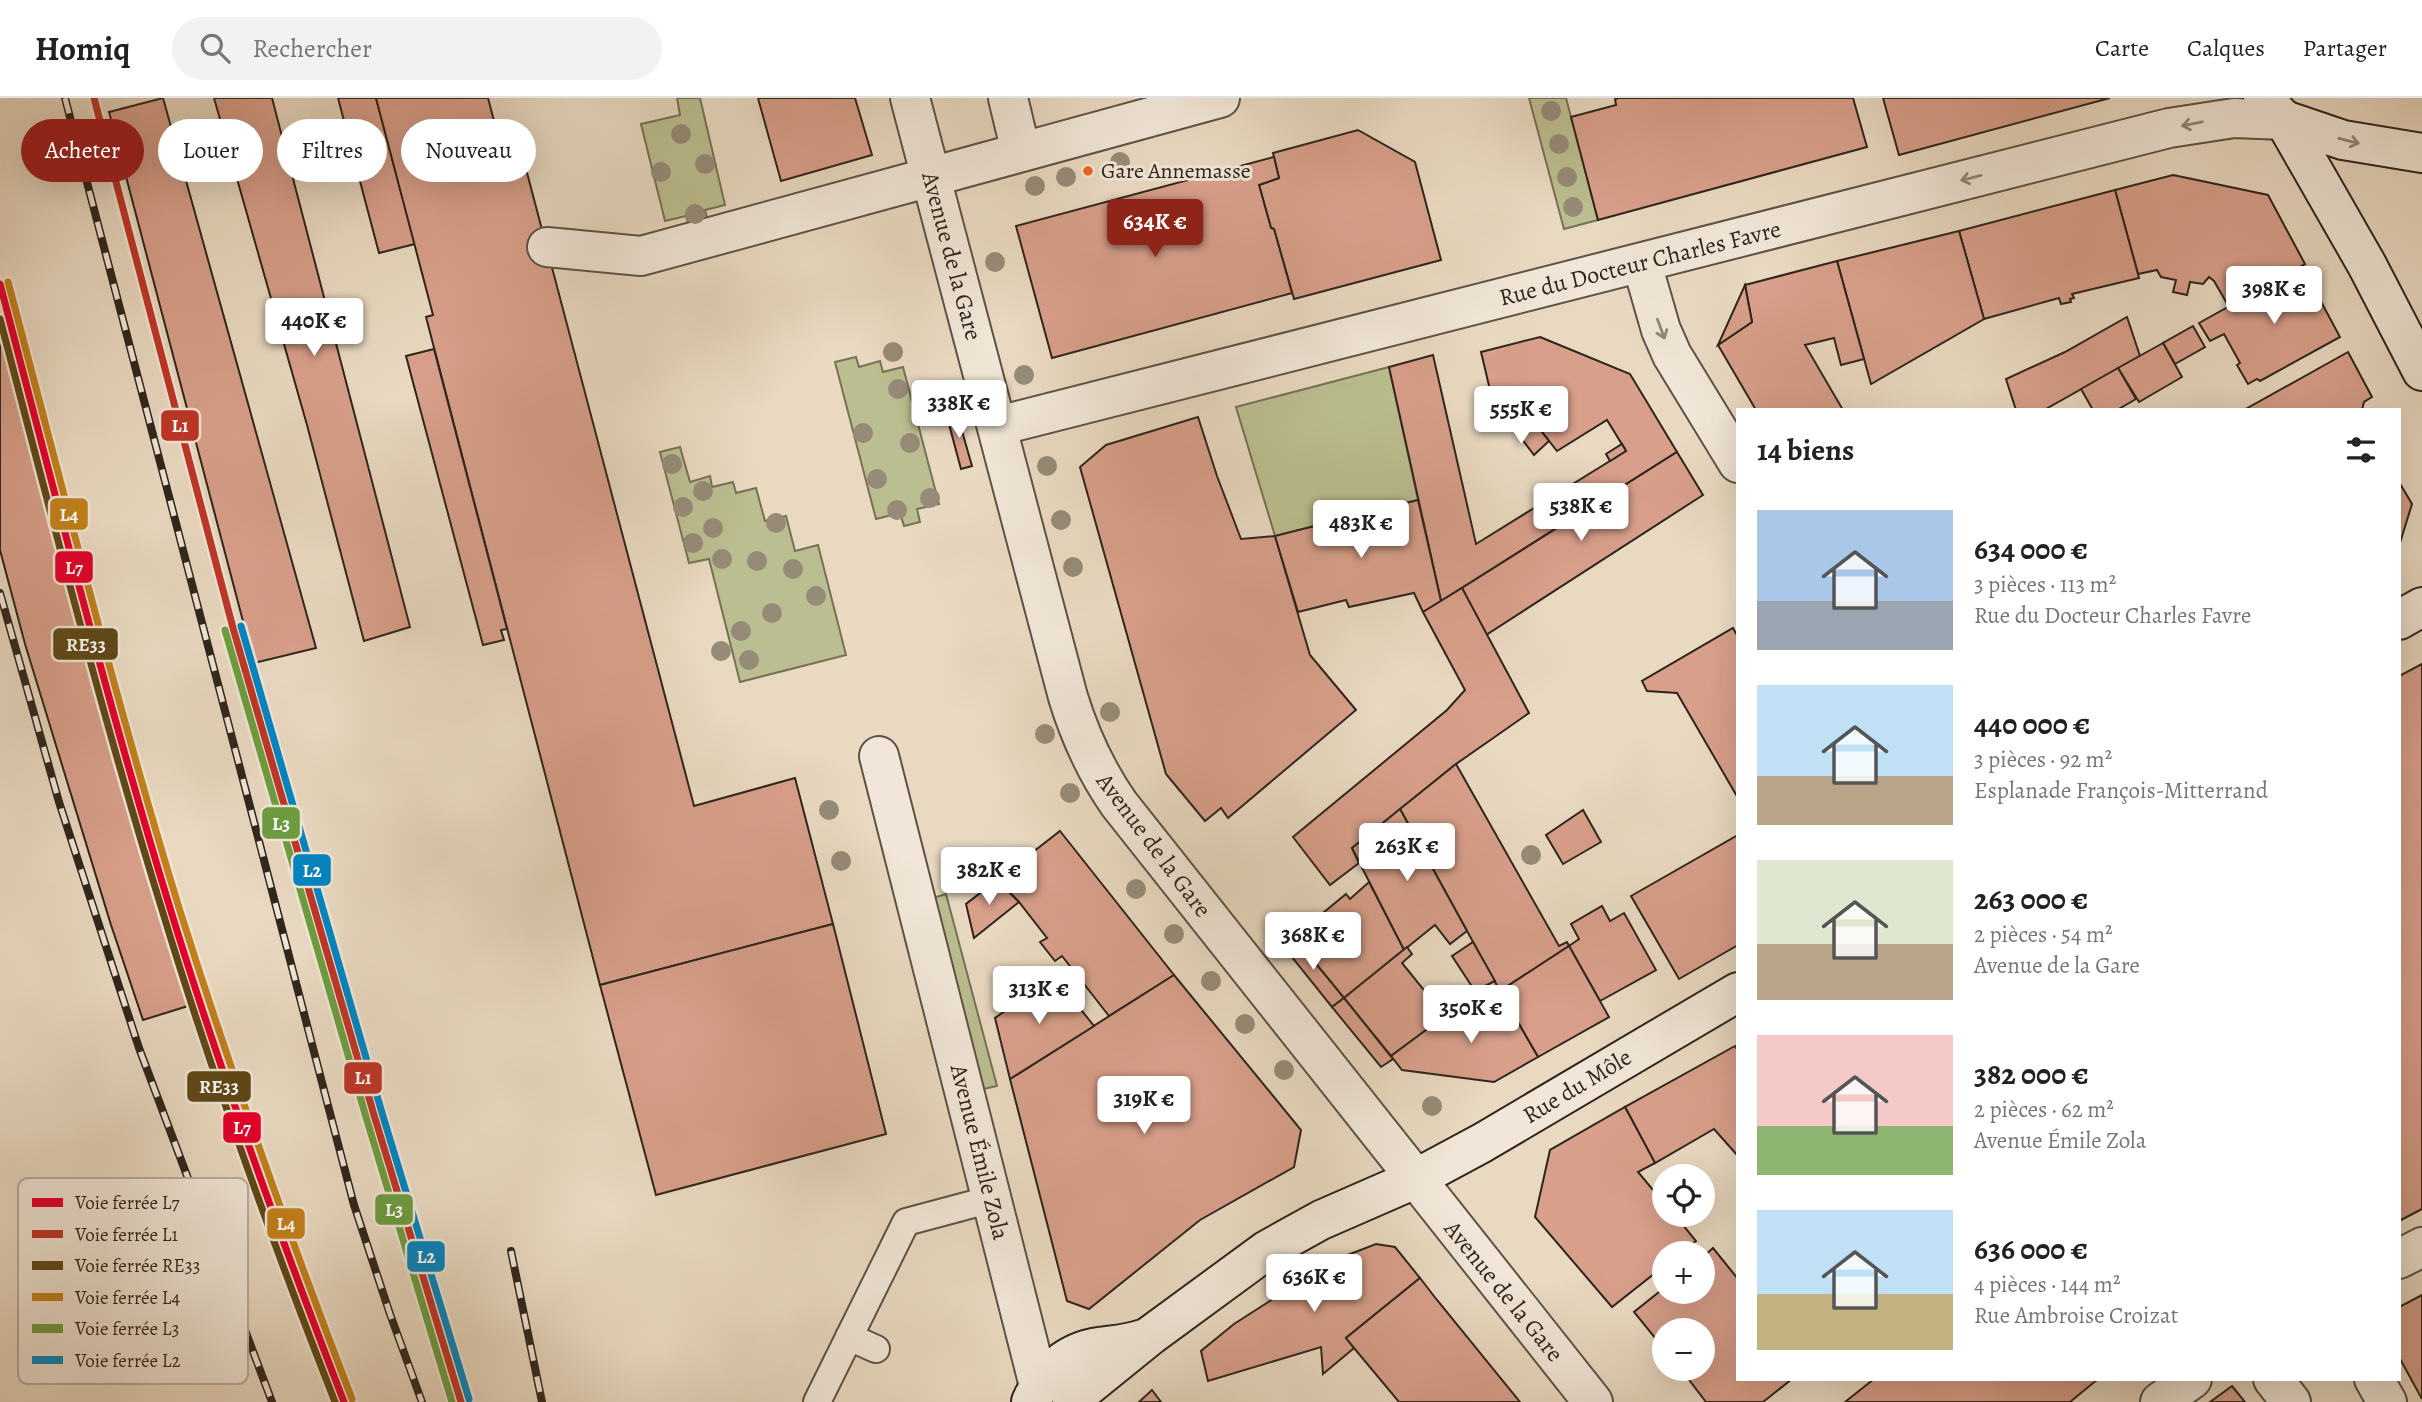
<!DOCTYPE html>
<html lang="fr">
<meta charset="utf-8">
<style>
body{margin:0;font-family:Alegreya,serif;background:#f2f2f2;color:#222;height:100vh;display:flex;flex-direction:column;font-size:26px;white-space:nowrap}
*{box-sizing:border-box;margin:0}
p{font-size:23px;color:#767676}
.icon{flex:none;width:38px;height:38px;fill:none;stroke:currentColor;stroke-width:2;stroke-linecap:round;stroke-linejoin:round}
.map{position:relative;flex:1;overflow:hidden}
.details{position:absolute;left:1736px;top:310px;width:665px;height:973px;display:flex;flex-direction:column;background:#fff;border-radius:0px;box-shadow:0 7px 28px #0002}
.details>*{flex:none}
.top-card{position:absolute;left:21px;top:21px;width:665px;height:63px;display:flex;gap:14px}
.fabs{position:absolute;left:1652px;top:1066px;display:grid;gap:14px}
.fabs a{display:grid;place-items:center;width:63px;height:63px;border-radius:50%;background:#fff;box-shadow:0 7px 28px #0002;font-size:35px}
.price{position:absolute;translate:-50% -60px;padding:0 16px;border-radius:7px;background:#fff;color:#222;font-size:23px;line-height:46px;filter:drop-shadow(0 2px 4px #0008)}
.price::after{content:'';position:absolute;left:50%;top:42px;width:21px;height:16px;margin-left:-10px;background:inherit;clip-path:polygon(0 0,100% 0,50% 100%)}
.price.on{background:#8f2418;color:#fff}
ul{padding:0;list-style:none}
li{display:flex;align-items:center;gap:21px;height:175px;padding:0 21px}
li span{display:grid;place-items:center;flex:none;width:196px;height:140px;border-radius:0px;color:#555}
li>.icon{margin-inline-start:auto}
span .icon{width:84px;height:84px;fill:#fffc;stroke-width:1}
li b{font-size:30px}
h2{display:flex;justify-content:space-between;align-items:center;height:84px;padding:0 21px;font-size:30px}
.chip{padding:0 24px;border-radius:32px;background:#fff;box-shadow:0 7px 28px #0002;font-size:24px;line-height:63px}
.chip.on{background:#8f2418;color:#fff}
header{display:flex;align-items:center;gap:42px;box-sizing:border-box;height:98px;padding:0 35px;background:#fff;border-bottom:2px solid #e0e0e0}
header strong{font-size:33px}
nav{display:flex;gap:38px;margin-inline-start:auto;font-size:24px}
.search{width:490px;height:63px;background:#f2f2f2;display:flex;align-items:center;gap:18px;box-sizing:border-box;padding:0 24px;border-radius:38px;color:#767676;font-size:26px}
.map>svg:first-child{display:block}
.green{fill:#bbbe90;stroke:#757256;stroke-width:2}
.building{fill:#d89f8a;stroke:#2f251d;stroke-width:2}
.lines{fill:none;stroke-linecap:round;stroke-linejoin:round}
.lane-casing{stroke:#5e5246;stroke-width:30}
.street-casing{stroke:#5e5246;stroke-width:42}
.secondary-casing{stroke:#2f251d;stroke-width:42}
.lane{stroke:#f1e6d7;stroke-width:26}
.street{stroke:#f1e6d7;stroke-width:38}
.secondary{stroke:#f1e6d7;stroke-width:38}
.rail-casing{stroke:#2f251d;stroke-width:8}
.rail{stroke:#f1e6d7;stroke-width:5;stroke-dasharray:16;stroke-linecap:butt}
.rail-1-casing{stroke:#f1e6d7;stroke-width:12}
.rail-2-casing{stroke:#f1e6d7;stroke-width:12}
.rail-3-casing{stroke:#f1e6d7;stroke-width:12}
.rail-4-casing{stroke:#f1e6d7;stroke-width:12}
.rail-5-casing{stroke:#f1e6d7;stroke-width:12}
.rail-6-casing{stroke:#f1e6d7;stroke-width:12}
.rail-1{stroke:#e4002b;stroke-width:7}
.rail-2{stroke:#bf3527;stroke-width:7}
.rail-3{stroke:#5f4817;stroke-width:7}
.rail-4{stroke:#c2811b;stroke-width:7}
.rail-5{stroke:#6c9d40;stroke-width:7}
.rail-6{stroke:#0085c4;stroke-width:7}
.tree{fill:#968b77}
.oneway{stroke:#90867a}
.bus-dot{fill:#f26522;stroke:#f1e6d7;stroke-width:2.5}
.labels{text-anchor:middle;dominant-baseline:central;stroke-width:6;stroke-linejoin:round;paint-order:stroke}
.bus-label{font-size:22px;fill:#2f251d;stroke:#f1e6d7;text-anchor:start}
.street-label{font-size:24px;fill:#2f251d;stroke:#f1e6d7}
.key{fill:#f1e6d7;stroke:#b7ac9f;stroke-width:2}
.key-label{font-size:19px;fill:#2f251d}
.line-badge{stroke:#f1e6d7;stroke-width:2.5}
.badge-label{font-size:19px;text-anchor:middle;font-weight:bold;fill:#fff}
</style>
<header>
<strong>Homiq</strong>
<div class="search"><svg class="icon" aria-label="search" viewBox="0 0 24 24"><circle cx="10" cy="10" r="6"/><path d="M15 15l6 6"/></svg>Rechercher</div>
<nav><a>Carte</a><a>Calques</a><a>Partager</a></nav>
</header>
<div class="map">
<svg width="2422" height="1304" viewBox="0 0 2422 1304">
<rect width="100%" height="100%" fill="#e9d9c1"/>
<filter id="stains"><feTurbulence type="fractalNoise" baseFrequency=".00286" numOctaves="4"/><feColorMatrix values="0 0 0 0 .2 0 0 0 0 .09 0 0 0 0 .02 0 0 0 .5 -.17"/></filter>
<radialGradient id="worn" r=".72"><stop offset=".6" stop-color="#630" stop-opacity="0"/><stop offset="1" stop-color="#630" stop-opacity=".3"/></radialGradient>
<g class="green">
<path d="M677 0H700L725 107 705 112 708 123 689 128 686 118 665 123 641 26 680 17Z"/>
<path d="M1529 0H1566L1598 122 1564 131Z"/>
<path d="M856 259 859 269 880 263 883 274 903 269 939 406 917 411 920 424 904 428 900 415 876 421 835 264Z"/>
<path d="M1389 269 1418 402 1275 438 1236 309Z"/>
<path d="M680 349 690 384 710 378 712 389 733 384 736 395 756 390 765 423 786 418 795 453 818 447 846 557 740 584 709 461 689 465 660 354Z"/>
<path d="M946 796 997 988 983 991 933 800Z"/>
</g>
<g class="building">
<path d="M163 0 316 550 254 565 109 14Z"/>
<path d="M214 0H272L410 529 364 543 307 327Z"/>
<path d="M338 0H376L415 146 379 155Z"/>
<path d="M376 0H488L498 38 516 33 694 708 795 680 833 826 600 887 426 219 433 217Z"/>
<path d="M758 0H855L872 57 781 83Z"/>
<path d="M1619 0H1853L1867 49 1598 122 1571 19 1616 7 1615 1Z"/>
<path d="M1883 0H2110L1899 57Z"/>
<path d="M1358 32 1415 64 1441 162 1294 201 1274 131 1271 130 1259 87 1279 80 1273 55Z"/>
<path d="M1274 59 1279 80 1259 87 1271 130 1274 131 1292 195 1052 260 1016 128Z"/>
<path d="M2173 77 2268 97 2305 166 2229 209 2214 183 2209 179 2203 186 2190 184 2187 197 2173 194 2176 182 2161 179 2157 172 2138 176 2115 92Z"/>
<path d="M2115 92 2139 180 2072 196 2074 200 2070 201 2071 204 2061 206 2059 200 1984 221 1959 133Z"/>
<path d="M1959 133 1984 221 1871 286 1837 163Z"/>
<path d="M1837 163 1864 261 1841 267 1834 240 1805 247 1843 312H1756L1718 247 1752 224 1745 187Z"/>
<path d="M2302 168 2340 239 2260 283 2257 281 2248 286 2237 267 2240 265 2224 236 2210 243 2199 225Z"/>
<path d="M1745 187 1752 224 1718 247Z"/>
<path d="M2127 219 2140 258 2044 312H2016L2006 281 2065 254Z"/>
<path d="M2193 228 2205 249 2175 266 2163 245Z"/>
<path d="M1540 239 1630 276 1677 354 1441 503 1389 269 1433 257 1476 446 1626 353 1607 322 1557 353 1523 310 1496 317 1481 254Z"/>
<path d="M0 240 86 566 138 748 188 908 143 922 111 827 25 546 0 452Z"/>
<path d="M2163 245 2182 279 2139 304 2118 270Z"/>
<path d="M434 251 507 531 501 532 504 542 483 547 406 258Z"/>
<path d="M2348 254 2372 299 2364 304 2362 312H2244Z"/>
<path d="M2118 270 2136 301 2117 312H2093L2081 291Z"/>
<path d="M1523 310 1549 343 1534 357 1502 315Z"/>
<path d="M956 312 972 368 961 371 946 315Z"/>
<path d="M1198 319 1217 378 1241 441 1275 438 1310 557 1356 612 1228 720 1221 710 1205 723 1166 676 1080 369 1106 347Z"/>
<path d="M1622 346 1626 353 1610 363 1606 356Z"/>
<path d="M1677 354 1703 397 1486 537 1462 490Z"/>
<path d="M2399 384 2412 406 2399 448Z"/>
<path d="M1418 402 1441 503 1423 514 1414 495 1349 509 1346 502 1298 514 1275 438Z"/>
<path d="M1462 490 1529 615 1456 666 1352 750 1359 765 1330 787 1293 739 1447 612 1465 592 1423 514Z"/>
<path d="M1733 530 1738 539V700L1677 595 1647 593 1642 583Z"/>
<path d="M2422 566V1111L2399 1123V578Z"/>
<path d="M1456 666 1559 848 1567 844 1569 848 1500 893 1400 711Z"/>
<path d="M1400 711 1467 833 1450 846 1435 827 1404 852 1352 750Z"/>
<path d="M1583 712 1601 744 1563 766 1546 737Z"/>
<path d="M1060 733 1174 877 1109 918 1062 858 1055 863 1040 844 1047 840 1019 804 997 782Z"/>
<path d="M1738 737V847L1679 881 1631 798Z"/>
<path d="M997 782 1019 804 974 840 966 806Z"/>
<path d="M1369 784 1404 852 1344 900 1294 839 1346 796 1350 801Z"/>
<path d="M1602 808 1610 823 1624 815 1656 872 1600 903 1569 848 1579 841 1571 826Z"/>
<path d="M833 826 886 1036 656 1097 600 887Z"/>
<path d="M1294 839 1344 900 1332 909 1283 848Z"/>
<path d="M1473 844 1495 883 1475 893 1452 858Z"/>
<path d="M1569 848 1609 919 1538 959 1500 893Z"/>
<path d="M1407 849 1412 856 1402 865 1445 918 1391 958 1344 900Z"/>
<path d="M1174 877 1301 1032 1294 1069 1200 1122 1089 1211 1067 1203 1010 981Z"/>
<path d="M1054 878 1094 928 1010 981 995 920Z"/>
<path d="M1500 893 1538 959 1494 984 1402 972 1391 958 1445 918 1448 924Z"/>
<path d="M1344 900 1393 961 1381 969 1332 909Z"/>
<path d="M1735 948 1738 953V1058L1714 1031 1655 1065 1625 1009Z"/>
<path d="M1625 1009 1655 1065 1638 1074 1664 1105V1116H1674L1696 1143 1680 1155H1664V1168L1612 1209 1535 1119 1550 1052Z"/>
<path d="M1376 1146 1395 1149 1420 1180 1346 1240 1354 1250 1323 1276 1321 1249 1208 1283 1201 1253 1234 1226 1301 1183 1345 1158Z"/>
<path d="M1713 1150 1738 1181V1281H1792L1763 1304H1706L1680 1270H1703V1232H1664V1251L1634 1214 1664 1190V1194H1703V1159Z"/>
<path d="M1420 1180 1437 1202 1520 1304H1399L1354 1250 1346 1240Z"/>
<path d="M2422 1197V1301L2399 1259V1209Z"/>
<path d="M1874 1281H2098L2070 1304H1845Z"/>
<path d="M2232 1288 2245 1304H2210Z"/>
<path d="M1152 1292 1161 1304H1139Z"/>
</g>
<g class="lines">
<g class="lane-casing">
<g id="lane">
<path d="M849 1239 876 1251"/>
<path d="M817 1304 906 1124 992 1101"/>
</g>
</g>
<g class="street-casing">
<g id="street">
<path d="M910 0 1068 599C1080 638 1096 673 1119 706L1593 1304"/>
<path d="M1008 0 1021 54"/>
<path d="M547 149 641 158 1220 0"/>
<path d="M1642 166 1661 232 1672 257 1738 365"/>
<path d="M998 328 2169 30 2234 20 2284 22"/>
<path d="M879 658 1039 1288"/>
<path d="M2399 1161 2422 1149"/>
<path d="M2273 1281 2291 1304"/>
<path d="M2374 1281 2387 1304"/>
<path d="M2160 1304 2192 1281"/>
</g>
</g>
<g class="secondary-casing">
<g id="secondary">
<path d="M2263 0 2284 22 2367 167 2422 273"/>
<path d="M2284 22 2343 42 2422 55"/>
<path d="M2399 522 2422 509"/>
<path d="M1031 1304C1042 1278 1064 1256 1093 1250 1110 1247 1126 1247 1143 1241"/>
<path d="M1072 1304 1083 1292 1151 1237 1267 1152 1321 1122 1415 1081 1482 1045 1738 894"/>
</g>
</g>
<use href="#lane" class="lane"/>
<use href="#street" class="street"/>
<use href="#secondary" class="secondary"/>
<g class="rail-casing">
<g id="rail">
<path d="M65 0 354 1107 390 1216 422 1304"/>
<path d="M0 495 59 704 139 950 272 1304"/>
<path d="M511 1153 542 1304"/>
</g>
</g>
<use href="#rail" class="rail"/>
<g class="rail-1-casing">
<path id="rail-1" d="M0 186C55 395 107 604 170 810 221 977 281 1141 344 1304"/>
</g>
<g class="rail-2-casing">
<path id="rail-2" d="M94 0 233 530 374 1017 461 1304"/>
</g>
<g class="rail-3-casing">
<path id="rail-3" d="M0 221C52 419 102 618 163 815 213 980 272 1143 335 1304"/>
</g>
<g class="rail-4-casing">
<path id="rail-4" d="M8 184C64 394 116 605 180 813 232 978 290 1140 352 1301"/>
</g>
<g class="rail-5-casing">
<path id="rail-5" d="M225 532 366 1019 452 1304"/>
</g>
<g class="rail-6-casing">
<path id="rail-6" d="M241 528 382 1015 469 1301"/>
</g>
<use href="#rail-1" class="rail-1"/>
<use href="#rail-2" class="rail-2"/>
<use href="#rail-3" class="rail-3"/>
<use href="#rail-4" class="rail-4"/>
<use href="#rail-5" class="rail-5"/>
<use href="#rail-6" class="rail-6"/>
</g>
<g class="tree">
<circle cx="1551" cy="13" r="10"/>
<circle cx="681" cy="36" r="10"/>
<circle cx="1559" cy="46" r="10"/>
<circle cx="1120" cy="64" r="10"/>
<circle cx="705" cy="66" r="10"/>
<circle cx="661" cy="74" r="10"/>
<circle cx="1066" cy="79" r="10"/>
<circle cx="1567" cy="79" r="10"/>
<circle cx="1035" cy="88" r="10"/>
<circle cx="1573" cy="109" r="10"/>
<circle cx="695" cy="116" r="10"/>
<circle cx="995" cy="164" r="10"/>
<circle cx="893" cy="254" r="10"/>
<circle cx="1024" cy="277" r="10"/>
<circle cx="898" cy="291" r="10"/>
<circle cx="863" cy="335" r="10"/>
<circle cx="910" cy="345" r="10"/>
<circle cx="672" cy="366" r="10"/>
<circle cx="1047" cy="368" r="10"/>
<circle cx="877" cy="381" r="10"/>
<circle cx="703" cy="393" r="10"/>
<circle cx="930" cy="400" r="10"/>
<circle cx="683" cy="409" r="10"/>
<circle cx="897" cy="412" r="10"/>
<circle cx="1061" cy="422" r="10"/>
<circle cx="776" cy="425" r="10"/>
<circle cx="713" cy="430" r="10"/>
<circle cx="693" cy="445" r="10"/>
<circle cx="722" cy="461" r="10"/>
<circle cx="757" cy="463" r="10"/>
<circle cx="1073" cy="469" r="10"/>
<circle cx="793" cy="471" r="10"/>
<circle cx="816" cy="498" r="10"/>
<circle cx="772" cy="515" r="10"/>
<circle cx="741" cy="533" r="10"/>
<circle cx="721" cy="553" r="10"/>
<circle cx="749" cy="562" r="10"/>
<circle cx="1110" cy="614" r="10"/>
<circle cx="1045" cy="636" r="10"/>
<circle cx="1070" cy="695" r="10"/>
<circle cx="829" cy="712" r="10"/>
<circle cx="1531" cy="757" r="10"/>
<circle cx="841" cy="763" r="10"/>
<circle cx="1136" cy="791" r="10"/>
<circle cx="1174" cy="836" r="10"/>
<circle cx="1211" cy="883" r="10"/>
<circle cx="1245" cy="926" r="10"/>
<circle cx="1284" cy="972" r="10"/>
<circle cx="1432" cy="1008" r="10"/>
</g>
<defs><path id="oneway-shaft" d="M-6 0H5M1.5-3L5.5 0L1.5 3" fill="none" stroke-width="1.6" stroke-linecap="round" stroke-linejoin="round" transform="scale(1.75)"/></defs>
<g class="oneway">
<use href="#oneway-shaft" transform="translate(2192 26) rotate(169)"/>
<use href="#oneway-shaft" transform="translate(2349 43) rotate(14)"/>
<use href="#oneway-shaft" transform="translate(1971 80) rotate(166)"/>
<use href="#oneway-shaft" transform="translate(1661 231) rotate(70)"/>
</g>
<circle class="bus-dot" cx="1088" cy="73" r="6"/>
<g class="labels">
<g class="bus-label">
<text x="1101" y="73">Gare Annemasse</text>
</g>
<g class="street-label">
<text transform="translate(952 158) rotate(75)">Avenue de la Gare</text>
<text transform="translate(1640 165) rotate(-14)">Rue du Docteur Charles Favre</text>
<text transform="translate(1154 747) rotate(53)">Avenue de la Gare</text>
<text transform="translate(1577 988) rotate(-31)">Rue du Môle</text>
<text transform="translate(980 1054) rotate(76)">Avenue Émile Zola</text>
<text transform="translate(1504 1193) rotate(51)">Avenue de la Gare</text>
</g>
</g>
<rect x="18" y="1080" width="230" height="206" rx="10" class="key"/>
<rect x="32" y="1100" width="31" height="9" fill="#e4002b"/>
<rect x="32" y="1132" width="31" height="8" fill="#bf3527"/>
<rect x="32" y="1163" width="31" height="9" fill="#5f4817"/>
<rect x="32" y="1195" width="31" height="8" fill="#c2811b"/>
<rect x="32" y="1226" width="31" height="9" fill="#6c9d40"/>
<rect x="32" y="1258" width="31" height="8" fill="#0085c4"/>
<g class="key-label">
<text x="75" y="1111">Voie ferrée L7</text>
<text x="75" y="1143">Voie ferrée L1</text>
<text x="75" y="1174">Voie ferrée RE33</text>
<text x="75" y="1206">Voie ferrée L4</text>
<text x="75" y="1237">Voie ferrée L3</text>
<text x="75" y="1269">Voie ferrée L2</text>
</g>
<g class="line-badge">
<rect x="160" y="311" width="40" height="33" rx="7" fill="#bf3527"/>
<rect x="49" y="399" width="40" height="34" rx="7" fill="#c2811b"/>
<rect x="54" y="452" width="40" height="34" rx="7" fill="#e4002b"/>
<rect x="52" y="529" width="67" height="34" rx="7" fill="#5f4817"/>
<rect x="261" y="708" width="40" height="34" rx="7" fill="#6c9d40"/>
<rect x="292" y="755" width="40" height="34" rx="7" fill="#0085c4"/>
<rect x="343" y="963" width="40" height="34" rx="7" fill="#bf3527"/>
<rect x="186" y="972" width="66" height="33" rx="7" fill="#5f4817"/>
<rect x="222" y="1013" width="40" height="33" rx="7" fill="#e4002b"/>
<rect x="374" y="1095" width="40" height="33" rx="7" fill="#6c9d40"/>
<rect x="266" y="1109" width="40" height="33" rx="7" fill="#c2811b"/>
<rect x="406" y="1142" width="40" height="33" rx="7" fill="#0085c4"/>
</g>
<g class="badge-label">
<text x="180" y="334">L1</text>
<text x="69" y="423">L4</text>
<text x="74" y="476">L7</text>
<text x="86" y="553">RE33</text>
<text x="281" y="732">L3</text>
<text x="312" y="779">L2</text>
<text x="363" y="986">L1</text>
<text x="219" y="995">RE33</text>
<text x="242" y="1036">L7</text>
<text x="394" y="1118">L3</text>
<text x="286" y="1132">L4</text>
<text x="426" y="1165">L2</text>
</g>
<rect width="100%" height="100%" filter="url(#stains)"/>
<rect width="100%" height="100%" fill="url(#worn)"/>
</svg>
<div class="fabs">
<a><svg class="icon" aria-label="locate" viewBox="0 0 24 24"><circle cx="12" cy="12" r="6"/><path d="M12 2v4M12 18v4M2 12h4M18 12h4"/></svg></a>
<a>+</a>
<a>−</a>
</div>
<b class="price on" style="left:1155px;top:161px">634K €</b>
<b class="price" style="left:2274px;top:228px">398K €</b>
<b class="price" style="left:314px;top:260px">440K €</b>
<b class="price" style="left:959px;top:342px">338K €</b>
<b class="price" style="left:1521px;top:348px">555K €</b>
<b class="price" style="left:1581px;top:445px">538K €</b>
<b class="price" style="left:1361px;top:462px">483K €</b>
<b class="price" style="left:1407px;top:785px">263K €</b>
<b class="price" style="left:989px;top:809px">382K €</b>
<b class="price" style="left:1313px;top:874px">368K €</b>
<b class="price" style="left:1039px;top:928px">313K €</b>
<b class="price" style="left:1471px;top:947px">350K €</b>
<b class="price" style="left:1144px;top:1038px">319K €</b>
<b class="price" style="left:1314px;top:1216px">636K €</b>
<div class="top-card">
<a class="chip on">Acheter</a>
<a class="chip">Louer</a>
<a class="chip">Filtres</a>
<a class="chip">Nouveau</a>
</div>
<section class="details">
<h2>14 biens<svg class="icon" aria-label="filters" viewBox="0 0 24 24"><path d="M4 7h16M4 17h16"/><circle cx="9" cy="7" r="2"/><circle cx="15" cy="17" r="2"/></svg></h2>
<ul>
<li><span style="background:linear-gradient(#a9c7e8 65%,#9aa5b1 0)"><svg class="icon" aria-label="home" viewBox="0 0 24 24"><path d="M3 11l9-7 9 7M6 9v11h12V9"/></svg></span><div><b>634 000 €</b><p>3 pièces · 113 m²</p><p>Rue du Docteur Charles Favre</p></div></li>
<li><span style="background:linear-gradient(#bfe0f5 65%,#b9a48a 0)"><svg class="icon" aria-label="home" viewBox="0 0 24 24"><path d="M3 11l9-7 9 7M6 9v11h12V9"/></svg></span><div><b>440 000 €</b><p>3 pièces · 92 m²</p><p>Esplanade François-Mitterrand</p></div></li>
<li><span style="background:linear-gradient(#dfe7d0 60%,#b9a48a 0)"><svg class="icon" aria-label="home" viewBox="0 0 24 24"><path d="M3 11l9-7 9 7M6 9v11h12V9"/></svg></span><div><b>263 000 €</b><p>2 pièces · 54 m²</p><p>Avenue de la Gare</p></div></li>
<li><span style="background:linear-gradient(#f6c9c9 65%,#8fb573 0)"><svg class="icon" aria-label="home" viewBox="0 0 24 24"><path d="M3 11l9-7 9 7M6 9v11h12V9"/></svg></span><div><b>382 000 €</b><p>2 pièces · 62 m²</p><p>Avenue Émile Zola</p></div></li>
<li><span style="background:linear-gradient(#bfe0f5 60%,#c2b280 0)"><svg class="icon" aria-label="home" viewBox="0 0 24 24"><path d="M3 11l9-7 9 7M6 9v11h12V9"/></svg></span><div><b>636 000 €</b><p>4 pièces · 144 m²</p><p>Rue Ambroise Croizat</p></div></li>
</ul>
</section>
</div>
